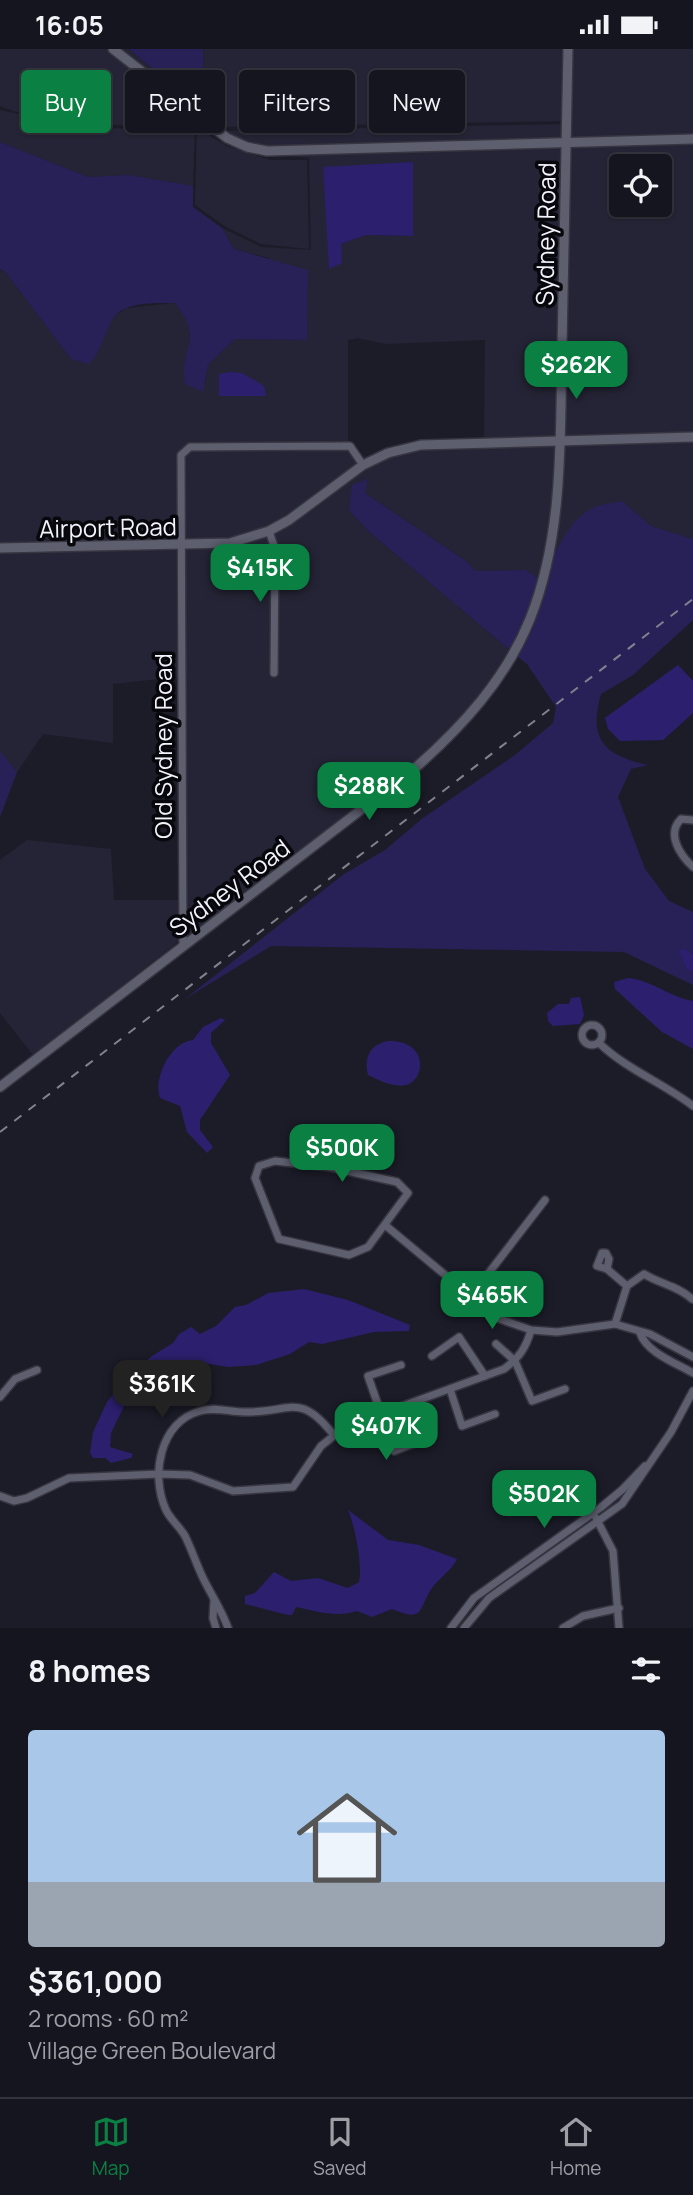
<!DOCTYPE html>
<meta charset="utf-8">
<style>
body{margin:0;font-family:Manrope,sans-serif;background:#22222c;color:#f1f3f6;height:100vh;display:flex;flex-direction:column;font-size:26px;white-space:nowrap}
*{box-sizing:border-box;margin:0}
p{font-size:23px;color:#9d9fa4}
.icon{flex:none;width:38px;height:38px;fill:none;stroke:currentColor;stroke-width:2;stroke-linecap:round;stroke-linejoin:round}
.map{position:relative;height:1579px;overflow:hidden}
.drawer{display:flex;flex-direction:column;background:#15151f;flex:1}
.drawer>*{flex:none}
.banner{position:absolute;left:21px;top:21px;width:651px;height:63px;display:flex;gap:14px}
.tools{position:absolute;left:609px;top:105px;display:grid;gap:14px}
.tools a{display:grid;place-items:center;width:63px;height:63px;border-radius:7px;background:#15151f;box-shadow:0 2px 5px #0004,0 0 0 2px #34343d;font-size:35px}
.price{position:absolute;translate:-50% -60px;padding:0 16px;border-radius:14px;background:#0b8043;color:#fff;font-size:23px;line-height:46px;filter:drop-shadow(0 2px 4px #0008)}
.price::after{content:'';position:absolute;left:50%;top:42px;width:21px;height:16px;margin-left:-10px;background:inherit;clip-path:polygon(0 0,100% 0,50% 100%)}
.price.active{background:#222;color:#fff}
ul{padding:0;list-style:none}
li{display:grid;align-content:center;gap:14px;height:371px;padding:0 28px}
li span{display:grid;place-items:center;height:217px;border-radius:7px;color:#555}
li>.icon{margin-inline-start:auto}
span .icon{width:126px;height:126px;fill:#fffc;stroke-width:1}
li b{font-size:30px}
h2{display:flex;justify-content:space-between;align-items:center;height:84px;padding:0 28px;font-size:30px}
.tag{padding:0 24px;border-radius:7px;background:#15151f;box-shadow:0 2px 5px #0004,0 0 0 2px #34343d;font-size:24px;line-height:63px}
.tag.active{background:#0b8043;color:#fff}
.status{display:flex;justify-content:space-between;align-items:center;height:49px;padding:0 35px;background:#15151f;direction:ltr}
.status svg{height:19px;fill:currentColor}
.dock{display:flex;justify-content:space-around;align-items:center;height:98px;border-top:2px solid #34343d;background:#15151f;font-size:19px;color:#9d9fa4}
.dock a{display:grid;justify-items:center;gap:4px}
.dock .active{color:#0b8043}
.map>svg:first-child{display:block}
.built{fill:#242436;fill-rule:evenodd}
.green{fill:#272158}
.water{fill:#2c1f6d}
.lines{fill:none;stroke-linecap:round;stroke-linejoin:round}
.minor-casing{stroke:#363540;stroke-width:10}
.tertiary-casing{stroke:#363540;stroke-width:12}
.minor{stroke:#5d5e6e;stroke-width:7}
.tertiary{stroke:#5d5e6e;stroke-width:9}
.rail{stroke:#82828e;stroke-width:2;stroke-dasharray:9 9;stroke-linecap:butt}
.labels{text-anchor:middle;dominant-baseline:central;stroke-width:7;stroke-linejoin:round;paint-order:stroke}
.street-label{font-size:24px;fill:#f3f3fd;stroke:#07070c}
</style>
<div class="status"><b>16:05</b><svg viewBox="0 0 49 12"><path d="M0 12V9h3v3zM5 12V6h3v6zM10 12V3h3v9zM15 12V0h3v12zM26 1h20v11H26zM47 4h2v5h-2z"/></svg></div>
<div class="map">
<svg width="693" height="1579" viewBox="0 0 693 1579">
<rect width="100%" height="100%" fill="#1c1c29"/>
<g class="built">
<path d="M0 0H129L198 58 186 79 78 74 13 62 0 57Z"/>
<path d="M203 0H563L562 72 224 78 204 57Z"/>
<path d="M571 0H693V86L570 88Z"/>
<path d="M0 61 78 78 186 82 195 69 228 94 195 76 193 137 129 126 88 128 0 93Z"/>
<path d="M203 61 224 82 563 75V89L267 98 228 86 199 63Z"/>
<path d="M197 79 227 97 270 111H307L309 200 261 195 226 178 195 156Z"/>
<path d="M693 93V384L563 387 570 96ZM621 117H660V156H621Z"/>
<path d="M563 96 557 387 484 389 485 291 386 295 357 289 348 291V393L190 395 178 406 176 494 0 495V221L6 224 71 310 114 267 127 259 175 254 189 273 190 292 185 335H205L208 316 235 290 307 291 269 209 234 200 222 179 261 198 311 201 309 109 260 104ZM412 113 413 187 366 186 341 195Z"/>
<path d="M693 392V490L651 477 622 452 551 511 563 395Z"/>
<path d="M556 395 548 497 539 530 526 521 475 522 469 514 365 444 349 461 368 482 511 602 468 663 411 718 186 887 183 501 230 498 267 487 272 501 271 627 277 628 278 500 273 484 364 419 389 408 421 400Z"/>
<path d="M348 401 358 415 268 479 230 491 183 493 185 408 191 402Z"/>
<path d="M176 501 177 631 176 628 113 635V694L43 685 17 723 0 702V503Z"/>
<path d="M27 791 111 800 114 851H178L179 840V892L33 1006 0 964V811Z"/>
</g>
<g class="green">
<path d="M129 0H203L204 57 198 58Z"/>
<path d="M0 93 88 128 129 126 193 137V158L222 179 234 200 308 221 307 291 235 290 208 316 203 343 185 335C178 299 206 294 175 254 157 254 122 252 112 271 104 286 101 302 89 315L71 310 6 224 0 220Z"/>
<path d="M368 430 365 444 469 514 475 522 526 521 539 530 527 569 511 602 368 482 349 461 352 436Z"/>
<path d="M622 452 651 477 693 490V571L633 626 601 645C588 690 604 707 648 716L631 720 618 748 645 820 669 852 693 863V905L685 900 686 918 693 923V936L624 903 271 897 185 950 344 825 385 801 423 769 515 706 553 674 556 658 527 615 517 607C531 568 554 474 595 458 603 455 614 454 622 452Z"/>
<path d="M0 702 17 723 0 768Z"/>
</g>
<g class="water">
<path d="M413 113V187L366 186 341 195 342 214 329 220 323 118Z"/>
<path d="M229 323 242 324 264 337 266 347H219V325Z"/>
<path d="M678 616 693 632V664L663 691 620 692 608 680 605 669Z"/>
<path d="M685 900 693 905V923L686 919 679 901Z"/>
<path d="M628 929C652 931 669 948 693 952V1000L662 983 615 940 614 933Z"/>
<path d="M580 948 584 966 580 975 553 977 548 972 547 964 558 955H569L571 949Z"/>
<path d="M221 969 225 971 211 984V994L230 1026 200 1071V1081L213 1098 207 1104 187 1083 180 1057 160 1049C153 1028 171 993 193 991L203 978Z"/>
<path d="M388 992C429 991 426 1031 406 1036 393 1039 379 1031 368 1026 364 1009 369 996 388 992Z"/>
<path d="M304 1240 348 1251 410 1276 409 1282 374 1283 322 1295 309 1293 290 1305 256 1316 228 1318 198 1313 165 1320 138 1336 128 1349 111 1384 110 1398 133 1405 131 1409 111 1414 105 1409H93L90 1404 93 1383 107 1353 123 1333 152 1307 173 1294 179 1285 191 1278 200 1285 216 1277 235 1258 246 1256 268 1244Z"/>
<path d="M348 1461 388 1491 419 1496 457 1510C452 1521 440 1528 432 1539 418 1560 425 1574 392 1560L372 1568 357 1562C336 1569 316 1562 296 1558L292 1566H288L245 1555V1547L255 1544 274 1523 291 1532 318 1529 348 1539 359 1533C363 1518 355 1477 348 1461Z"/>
</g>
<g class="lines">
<g class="minor-casing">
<g id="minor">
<path d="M269 482 275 500 274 624"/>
<path d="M693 771 681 770C666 785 680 806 693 818"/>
<path d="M183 897 181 406 190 398 350 397 363 416"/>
<circle cx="592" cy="986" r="10"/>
<path d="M599 994C626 1020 663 1034 693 1057"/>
<path d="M275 1112 329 1118 397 1133 408 1144 368 1198 349 1206 279 1190 255 1129 259 1117Z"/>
<path d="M385 1176 497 1269 531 1281 557 1283 615 1275 650 1285 693 1308"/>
<path d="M607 1220 597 1217 602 1204H606L609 1210 607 1220 627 1237"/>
<path d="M471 1247 545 1151"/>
<path d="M615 1275 627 1237 644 1225C660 1235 678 1237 692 1250"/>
<path d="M640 1284C647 1304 676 1314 693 1324"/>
<path d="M496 1295 515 1312 532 1352 565 1340"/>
<path d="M432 1307 459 1288 485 1327"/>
<path d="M401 1316 368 1327 394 1402 426 1390"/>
<path d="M450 1340 462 1377 495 1365"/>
<path d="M0 1348 15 1330 37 1321"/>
<path d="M0 1447 14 1452 27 1449 69 1429 159 1425 190 1426 233 1442 293 1438 321 1397 345 1378 504 1320C519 1309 526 1299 531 1281"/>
<path d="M596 1469 613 1502 619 1579"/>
<path d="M214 1552 213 1569 216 1579"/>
<path d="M228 1579C222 1562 212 1547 204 1531 197 1517 192 1501 185 1487 180 1478 170 1470 166 1461 150 1426 160 1373 200 1362 216 1357 232 1364 248 1363 292 1363 299 1343 333 1385"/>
<path d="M451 1579 474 1549 600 1459 623 1440 645 1417"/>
<path d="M464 1579 489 1549 622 1455 671 1383 693 1342"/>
<path d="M563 1579 583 1567 619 1559"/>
</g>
</g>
<g class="tertiary-casing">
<g id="tertiary">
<path d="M113 0 227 89 247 98 267 102 693 90"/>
<path d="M0 499 230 494 269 482 289 471 363 416 388 404 421 396 693 388"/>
<path d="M0 1038 414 720C462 678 506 630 530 570 564 485 560 388 562 297 564 198 566 99 568 0"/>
</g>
</g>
<use href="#minor" class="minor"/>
<use href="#tertiary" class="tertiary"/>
<path class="rail" d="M0 1083 693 550"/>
</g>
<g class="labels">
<g class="street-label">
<text transform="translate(545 185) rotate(-89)">Sydney Road</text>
<text transform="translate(108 478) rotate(-1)">Airport Road</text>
<text transform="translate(162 697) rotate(-90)">Old Sydney Road</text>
<text transform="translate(229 838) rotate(-37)">Sydney Road</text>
</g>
</g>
</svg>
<div class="tools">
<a><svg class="icon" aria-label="locate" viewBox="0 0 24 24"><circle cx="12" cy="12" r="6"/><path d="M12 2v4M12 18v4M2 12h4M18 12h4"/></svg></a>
</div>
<b class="price" style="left:576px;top:352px">$262K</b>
<b class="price" style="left:260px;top:555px">$415K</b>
<b class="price" style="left:369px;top:773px">$288K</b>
<b class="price" style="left:342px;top:1135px">$500K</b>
<b class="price" style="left:492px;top:1282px">$465K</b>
<b class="price active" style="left:162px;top:1371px">$361K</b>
<b class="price" style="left:386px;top:1413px">$407K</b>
<b class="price" style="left:544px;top:1481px">$502K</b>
<div class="banner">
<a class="tag active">Buy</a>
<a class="tag">Rent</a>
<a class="tag">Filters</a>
<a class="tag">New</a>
</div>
</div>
<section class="drawer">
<h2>8 homes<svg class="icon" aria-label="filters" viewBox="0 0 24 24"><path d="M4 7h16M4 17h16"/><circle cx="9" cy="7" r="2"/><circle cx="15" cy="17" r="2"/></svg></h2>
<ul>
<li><span style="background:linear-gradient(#a9c7e8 70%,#9aa5b1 0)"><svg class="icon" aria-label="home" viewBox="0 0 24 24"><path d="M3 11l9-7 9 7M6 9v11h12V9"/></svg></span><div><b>$361,000</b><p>2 rooms · 60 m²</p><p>Village Green Boulevard</p></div></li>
</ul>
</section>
<nav class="dock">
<a class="active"><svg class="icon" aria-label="map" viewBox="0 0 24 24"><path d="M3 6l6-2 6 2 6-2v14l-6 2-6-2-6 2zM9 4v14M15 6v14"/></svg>Map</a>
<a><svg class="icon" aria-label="saved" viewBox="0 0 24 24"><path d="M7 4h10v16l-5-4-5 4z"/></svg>Saved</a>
<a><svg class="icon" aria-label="home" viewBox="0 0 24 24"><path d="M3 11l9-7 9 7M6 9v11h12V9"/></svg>Home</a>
</nav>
